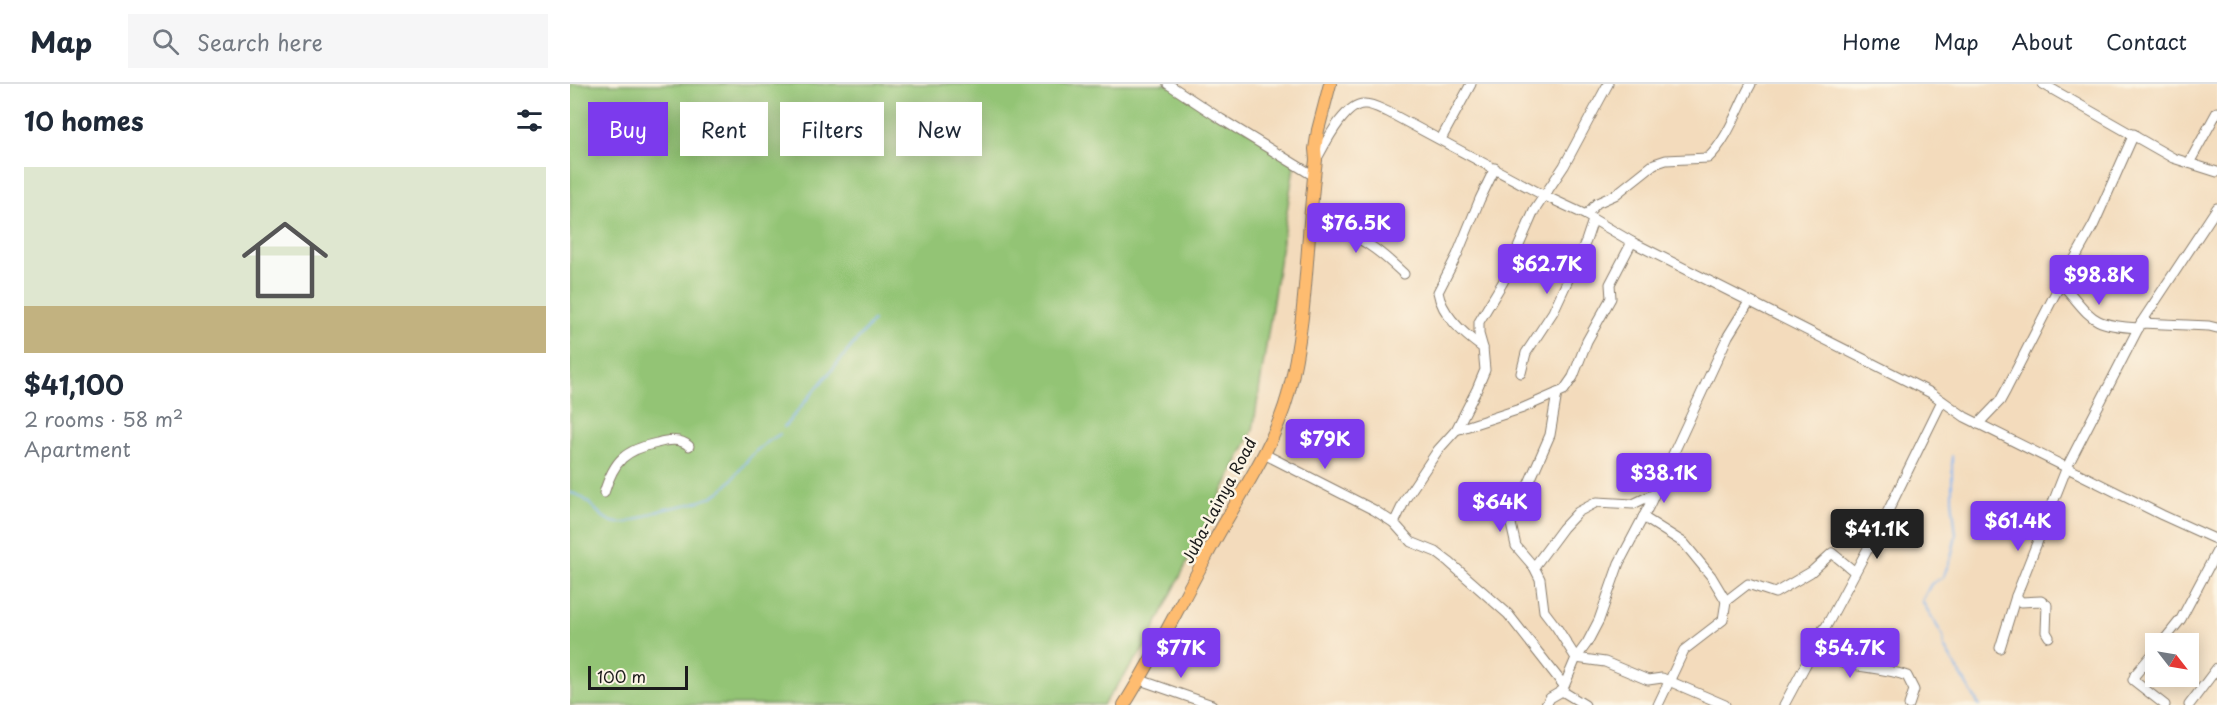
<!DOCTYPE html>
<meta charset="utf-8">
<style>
body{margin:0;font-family:"Playpen Sans",sans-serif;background:#f6f6f7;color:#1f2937;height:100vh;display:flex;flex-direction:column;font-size:22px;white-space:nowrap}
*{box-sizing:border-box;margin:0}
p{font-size:20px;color:#747a83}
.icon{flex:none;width:33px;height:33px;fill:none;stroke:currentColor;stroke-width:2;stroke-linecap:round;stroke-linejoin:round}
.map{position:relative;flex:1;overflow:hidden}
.details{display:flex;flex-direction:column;background:#fff;width:570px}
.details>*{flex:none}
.top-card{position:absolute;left:18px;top:18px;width:570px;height:54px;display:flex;gap:12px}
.needle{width:39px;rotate:121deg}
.fabs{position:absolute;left:1575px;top:549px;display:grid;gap:12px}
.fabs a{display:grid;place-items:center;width:54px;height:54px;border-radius:0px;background:#fff;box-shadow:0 3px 15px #0003;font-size:30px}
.scale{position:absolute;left:18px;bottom:15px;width:100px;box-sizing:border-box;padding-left:6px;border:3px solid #1c1c1c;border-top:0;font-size:16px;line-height:21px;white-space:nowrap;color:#1c1c1c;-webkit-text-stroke:4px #fcf5e5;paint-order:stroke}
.price{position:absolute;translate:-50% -51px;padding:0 14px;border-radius:6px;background:#7c3aed;color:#fff;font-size:20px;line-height:39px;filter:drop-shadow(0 2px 3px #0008)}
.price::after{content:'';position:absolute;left:50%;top:36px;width:18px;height:14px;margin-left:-9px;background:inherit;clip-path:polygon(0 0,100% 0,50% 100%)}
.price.current{background:#222;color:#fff}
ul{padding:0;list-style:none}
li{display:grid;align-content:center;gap:12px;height:318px;padding:0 24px}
li span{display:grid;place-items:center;height:186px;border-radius:0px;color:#555}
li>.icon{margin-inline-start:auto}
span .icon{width:108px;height:108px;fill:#fffc;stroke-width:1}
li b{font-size:26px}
h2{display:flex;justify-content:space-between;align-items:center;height:72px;padding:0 24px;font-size:26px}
.tag{padding:0 21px;border-radius:0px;background:#fff;box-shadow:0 3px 15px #0003;font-size:21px;line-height:54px}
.tag.current{background:#7c3aed;color:#fff}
header{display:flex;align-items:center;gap:36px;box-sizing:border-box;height:84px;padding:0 30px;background:#fff;border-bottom:2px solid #e0e1e3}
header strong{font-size:28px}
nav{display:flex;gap:33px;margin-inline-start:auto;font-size:21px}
.search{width:420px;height:54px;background:#f6f6f7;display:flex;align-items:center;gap:15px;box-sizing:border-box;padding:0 21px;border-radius:0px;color:#747a83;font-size:22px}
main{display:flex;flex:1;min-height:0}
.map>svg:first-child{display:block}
.grass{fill:#93c474;stroke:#587048;stroke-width:1.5}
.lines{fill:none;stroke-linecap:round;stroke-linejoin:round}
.stream{stroke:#7fb3ed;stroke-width:2}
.minor-casing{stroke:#887c6c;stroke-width:11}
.major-casing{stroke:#887c6c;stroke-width:14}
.minor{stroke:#fff;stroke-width:9}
.major{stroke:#febc70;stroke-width:12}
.labels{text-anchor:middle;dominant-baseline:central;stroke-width:5;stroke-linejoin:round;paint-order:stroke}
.street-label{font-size:16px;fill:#1c1c1c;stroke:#fcf5e5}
</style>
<header>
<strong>Map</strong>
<div class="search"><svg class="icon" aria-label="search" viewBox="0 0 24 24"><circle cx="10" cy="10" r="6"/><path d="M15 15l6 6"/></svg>Search here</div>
<nav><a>Home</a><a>Map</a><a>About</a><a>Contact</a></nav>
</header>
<main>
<section class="details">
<h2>10 homes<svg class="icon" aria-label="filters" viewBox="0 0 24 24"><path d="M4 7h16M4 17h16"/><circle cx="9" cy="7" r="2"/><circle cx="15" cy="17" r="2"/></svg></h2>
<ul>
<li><span style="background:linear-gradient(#dfe7d0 75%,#c2b280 0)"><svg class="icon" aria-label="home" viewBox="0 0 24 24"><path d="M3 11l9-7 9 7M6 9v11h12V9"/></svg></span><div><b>$41,100</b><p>2 rooms · 58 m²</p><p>Apartment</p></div></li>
</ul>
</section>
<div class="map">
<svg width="1647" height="621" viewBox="0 0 1647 621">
<rect width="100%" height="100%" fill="#fcf5e5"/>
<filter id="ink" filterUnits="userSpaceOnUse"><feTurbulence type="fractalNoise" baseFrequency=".0167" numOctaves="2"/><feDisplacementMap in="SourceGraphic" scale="12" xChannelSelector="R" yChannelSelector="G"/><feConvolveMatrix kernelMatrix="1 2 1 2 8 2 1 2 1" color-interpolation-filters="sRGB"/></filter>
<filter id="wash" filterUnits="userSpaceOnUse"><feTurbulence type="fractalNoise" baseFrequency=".008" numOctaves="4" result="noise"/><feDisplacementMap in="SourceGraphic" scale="24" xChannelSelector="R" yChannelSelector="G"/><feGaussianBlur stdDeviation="1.35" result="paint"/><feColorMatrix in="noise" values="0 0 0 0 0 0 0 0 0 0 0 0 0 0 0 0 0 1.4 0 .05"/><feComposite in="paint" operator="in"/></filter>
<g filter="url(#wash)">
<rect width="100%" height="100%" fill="#f3dbbc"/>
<path class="grass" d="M0 0H605L725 76 683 346 575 563 533 621H0Z"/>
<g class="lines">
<g class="stream">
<path d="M214 343 303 237"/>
<path d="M1382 372V415L1386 451 1381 474 1373 493 1361 500 1352 517 1373 552 1374 563 1409 621"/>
<path d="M0 409C21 411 28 439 50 439 62 440 77 430 89 427 106 421 128 421 143 412 160 403 168 386 181 372 189 363 200 356 210 350"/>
</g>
</g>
</g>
<g filter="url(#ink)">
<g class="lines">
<g class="minor-casing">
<g id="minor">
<path d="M598 0 651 35 744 92"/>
<path d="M1473 0 1603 74 1647 88"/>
<path d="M871 55 901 0"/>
<path d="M746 76C754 62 775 18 795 20 802 20 811 25 818 28L973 111 1016 131 1062 158 1361 309 1395 333 1592 431 1647 456"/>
<path d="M1619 79 1647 28"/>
<path d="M1016 131 1027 119 1045 111 1084 80 1096 76 1138 74C1159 54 1167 25 1181 0"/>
<path d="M739 145C750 146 762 145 772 148 796 155 816 173 834 190"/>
<path d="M1491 199C1523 234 1518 241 1569 244"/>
<path d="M1571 239 1647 124"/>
<path d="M913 264 909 250V238L933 198 964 127 994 82 1038 0"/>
<path d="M951 289 956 269 983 228 1016 157 1023 136"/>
<path d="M987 309 980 351 941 440 946 462 964 483 970 495 974 527 987 544 1006 574 1035 578 1078 596 1092 594 1155 621"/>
<path d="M1408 340 1430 317 1436 306 1484 212 1524 140 1564 50"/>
<path d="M886 346 907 305 915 286 913 264C895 251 872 232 868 208L887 171 910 115 925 84"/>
<path d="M694 370 804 426 824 439 836 414 868 366 886 346 953 324 994 306 1003 293 1017 257 1041 214 1040 200 1062 158"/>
<path d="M34 409C44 376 55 366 87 359 98 356 110 354 119 362"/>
<path d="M1073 433 1114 459 1141 492 1156 517"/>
<path d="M824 439 841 458 866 468 879 478 938 530 992 599"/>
<path d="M964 483 993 444 1008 428 1027 418 1063 420 1084 410"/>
<path d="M1446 512 1451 518 1471 517 1477 521 1476 548 1479 553"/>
<path d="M1253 545 1259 561 1272 579C1294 584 1316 584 1337 592L1344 606 1339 621"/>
<path d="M1591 560 1611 535 1647 467"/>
<path d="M1430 564 1446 512 1497 383 1571 239 1639 242 1647 244"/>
<path d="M1586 566 1565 591 1563 596 1595 621"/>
<path d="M570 596 642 621"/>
<path d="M976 621 980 614 992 607"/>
<path d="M1015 621 992 607 1006 574 1017 559 1029 536 1049 479 1079 422 1158 252 1179 218"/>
<path d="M1088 621 1114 566 1153 536 1156 517 1178 500 1205 509 1241 488 1262 469 1285 488"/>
<path d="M1214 621 1318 427 1372 317"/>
<path d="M1619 621 1647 584"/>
</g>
</g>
<g class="major-casing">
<path id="major" d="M554 621C585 572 610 520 638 469 664 419 703 366 718 311 738 235 736 154 746 76L745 65 748 46 760 0"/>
</g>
<use href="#minor" class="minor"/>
<use href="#major" class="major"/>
</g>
</g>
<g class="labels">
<g class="street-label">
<text transform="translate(648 416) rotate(-62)">Juba-Lainya Road</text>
</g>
</g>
</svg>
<div class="fabs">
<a><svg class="needle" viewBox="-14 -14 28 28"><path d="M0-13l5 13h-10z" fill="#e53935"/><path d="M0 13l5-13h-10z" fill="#747a83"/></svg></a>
</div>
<div class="scale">100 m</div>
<b class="price" style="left:786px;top:170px">$76.5K</b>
<b class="price" style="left:977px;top:211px">$62.7K</b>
<b class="price" style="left:1529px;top:222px">$98.8K</b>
<b class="price" style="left:755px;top:386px">$79K</b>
<b class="price" style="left:1094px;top:420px">$38.1K</b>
<b class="price" style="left:930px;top:449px">$64K</b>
<b class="price" style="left:1448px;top:468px">$61.4K</b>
<b class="price current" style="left:1307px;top:476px">$41.1K</b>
<b class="price" style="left:611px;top:595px">$77K</b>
<b class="price" style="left:1280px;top:595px">$54.7K</b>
<div class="top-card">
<a class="tag current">Buy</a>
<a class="tag">Rent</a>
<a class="tag">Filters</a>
<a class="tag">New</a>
</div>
</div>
</main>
